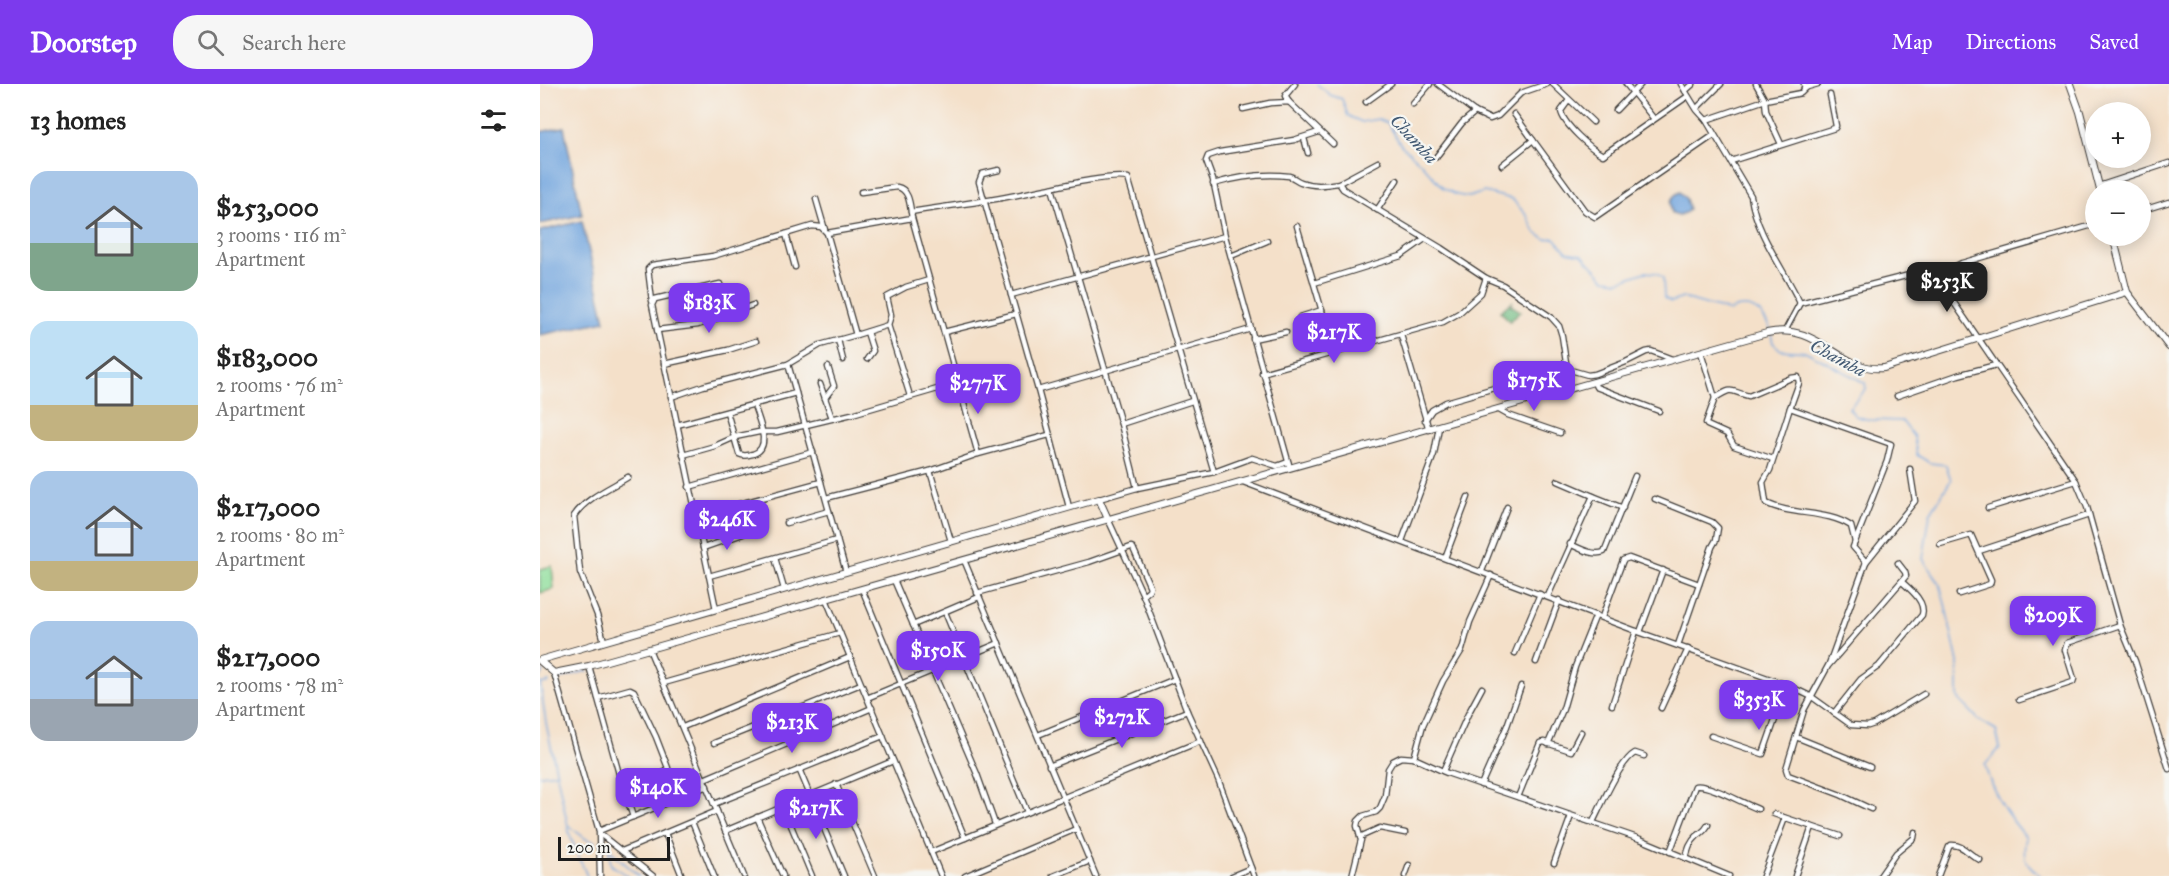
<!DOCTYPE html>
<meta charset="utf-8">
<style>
body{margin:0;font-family:"IM FELL Great Primer",serif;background:#f6f6f6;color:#222;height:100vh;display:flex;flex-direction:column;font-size:22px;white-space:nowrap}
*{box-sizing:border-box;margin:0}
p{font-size:20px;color:#767676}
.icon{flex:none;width:33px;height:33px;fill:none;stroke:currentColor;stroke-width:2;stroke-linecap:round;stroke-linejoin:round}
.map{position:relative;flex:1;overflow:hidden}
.panel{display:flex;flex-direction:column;background:#fff;width:540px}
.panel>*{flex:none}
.tools{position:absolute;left:1545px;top:18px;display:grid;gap:12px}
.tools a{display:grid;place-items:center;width:66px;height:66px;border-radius:50%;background:#fff;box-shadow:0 3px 15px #0003;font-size:30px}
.scale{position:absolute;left:18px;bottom:15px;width:112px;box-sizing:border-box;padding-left:6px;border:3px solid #1c1c1c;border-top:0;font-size:16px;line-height:21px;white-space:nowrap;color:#1c1c1c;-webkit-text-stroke:4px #f6f6f2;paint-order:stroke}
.price{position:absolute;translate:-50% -51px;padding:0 14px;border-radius:12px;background:#7c3aed;color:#fff;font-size:20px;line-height:39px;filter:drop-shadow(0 2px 3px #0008)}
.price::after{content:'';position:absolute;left:50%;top:36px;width:18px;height:14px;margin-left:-9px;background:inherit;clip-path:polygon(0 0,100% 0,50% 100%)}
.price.current{background:#222;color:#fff}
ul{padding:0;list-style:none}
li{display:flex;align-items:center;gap:18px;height:150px;padding:0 30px}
li span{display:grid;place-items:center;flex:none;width:168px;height:120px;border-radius:18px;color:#555}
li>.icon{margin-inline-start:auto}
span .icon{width:72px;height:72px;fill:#fffc;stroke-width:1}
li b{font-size:26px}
h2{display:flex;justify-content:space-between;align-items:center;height:72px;padding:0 30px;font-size:26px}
header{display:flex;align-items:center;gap:36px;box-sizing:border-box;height:84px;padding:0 30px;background:#7c3aed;color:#fff}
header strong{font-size:28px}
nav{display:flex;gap:33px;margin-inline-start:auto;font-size:21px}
.search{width:420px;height:54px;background:#f6f6f6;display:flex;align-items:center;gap:15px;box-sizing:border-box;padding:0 21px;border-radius:24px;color:#767676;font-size:22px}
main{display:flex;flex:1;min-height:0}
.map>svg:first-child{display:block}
.green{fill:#91df9d;stroke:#567e5c;stroke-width:1.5}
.forest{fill:#74be84;stroke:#486d50;stroke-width:1.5}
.water{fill:#72a5de;stroke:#47607d;stroke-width:1.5}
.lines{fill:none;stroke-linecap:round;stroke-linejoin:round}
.stream{stroke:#72a5de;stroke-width:1.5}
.street-casing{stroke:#3c3936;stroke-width:7}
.secondary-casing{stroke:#3c3936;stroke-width:8}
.street{stroke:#fff;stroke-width:4.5}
.secondary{stroke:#fff;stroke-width:6}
.labels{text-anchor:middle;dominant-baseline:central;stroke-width:4.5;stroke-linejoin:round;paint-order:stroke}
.water-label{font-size:18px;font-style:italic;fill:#435a73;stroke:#f6f6f2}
</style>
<header>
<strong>Doorstep</strong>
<div class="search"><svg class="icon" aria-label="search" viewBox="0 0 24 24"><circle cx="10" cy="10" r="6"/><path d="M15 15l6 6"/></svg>Search here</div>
<nav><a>Map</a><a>Directions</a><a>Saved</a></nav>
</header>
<main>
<section class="panel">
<h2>13 homes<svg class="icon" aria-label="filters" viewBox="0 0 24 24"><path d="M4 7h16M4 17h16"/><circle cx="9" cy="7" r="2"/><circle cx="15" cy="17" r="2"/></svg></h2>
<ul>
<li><span style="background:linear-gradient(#a9c7e8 60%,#7fa58c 0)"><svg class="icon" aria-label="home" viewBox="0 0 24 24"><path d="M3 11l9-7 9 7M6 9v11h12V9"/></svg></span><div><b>$253,000</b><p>3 rooms · 116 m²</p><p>Apartment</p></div></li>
<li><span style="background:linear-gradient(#bfe0f5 70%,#c2b280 0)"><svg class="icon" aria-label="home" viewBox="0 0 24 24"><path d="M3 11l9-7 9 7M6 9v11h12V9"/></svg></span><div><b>$183,000</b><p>2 rooms · 76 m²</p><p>Apartment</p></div></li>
<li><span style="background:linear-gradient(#a9c7e8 75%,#c2b280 0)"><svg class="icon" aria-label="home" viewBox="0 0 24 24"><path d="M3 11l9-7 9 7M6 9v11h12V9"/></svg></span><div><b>$217,000</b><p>2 rooms · 80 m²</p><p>Apartment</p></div></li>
<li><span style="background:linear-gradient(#a9c7e8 65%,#9aa5b1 0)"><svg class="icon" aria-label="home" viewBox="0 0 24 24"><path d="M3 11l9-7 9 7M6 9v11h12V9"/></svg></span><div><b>$217,000</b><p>2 rooms · 78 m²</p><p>Apartment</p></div></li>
</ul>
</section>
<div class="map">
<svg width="1629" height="792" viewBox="0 0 1629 792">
<rect width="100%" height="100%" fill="#f6f6f2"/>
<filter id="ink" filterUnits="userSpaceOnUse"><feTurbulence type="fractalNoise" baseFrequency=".0167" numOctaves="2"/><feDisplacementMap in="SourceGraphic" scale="12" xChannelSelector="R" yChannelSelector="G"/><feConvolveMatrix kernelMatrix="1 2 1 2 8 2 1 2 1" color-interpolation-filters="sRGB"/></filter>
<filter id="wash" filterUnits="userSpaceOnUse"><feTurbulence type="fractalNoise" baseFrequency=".008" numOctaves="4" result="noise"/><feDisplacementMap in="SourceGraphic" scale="24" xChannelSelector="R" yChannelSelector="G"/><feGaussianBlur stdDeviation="1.35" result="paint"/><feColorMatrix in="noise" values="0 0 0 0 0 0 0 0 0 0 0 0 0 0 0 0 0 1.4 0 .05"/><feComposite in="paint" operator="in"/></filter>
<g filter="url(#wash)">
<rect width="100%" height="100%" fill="#f4e0c9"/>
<path class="green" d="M12 482 14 505 0 509V485Z"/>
<path class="forest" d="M972 218 971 221 980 227 970 237 960 227Z"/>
<g class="water">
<path d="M24 43 42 131 0 140V48Z"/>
<path d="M1140 108 1146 115 1149 125 1147 128 1139 131 1132 129C1129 120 1131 112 1140 108Z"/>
<path d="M42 137 65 237 0 251V147Z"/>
</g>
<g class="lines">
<g class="stream">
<path d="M777 0 790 11 802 15 808 32 822 38 838 35 848 39 861 61 879 77 903 104 917 111 929 113 944 108 972 115 987 132 995 148 1005 155 1015 154 1027 168 1042 171 1065 195 1079 197 1105 188 1116 189 1123 194 1124 214 1131 218 1143 214 1189 227C1209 217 1222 226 1230 245"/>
<path d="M1231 250 1233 259 1241 266 1267 268 1325 299 1326 305 1309 324 1315 332 1330 336 1362 337 1374 353 1377 371 1390 379 1406 381 1411 396 1390 430 1383 475 1400 501 1405 520 1418 578V614L1439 636 1456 646 1460 664 1445 681C1452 709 1467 731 1486 753 1482 775 1484 777 1500 792"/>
<path d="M0 593 4 587"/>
<path d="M18 595 45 587 48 588"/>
<path d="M0 599 6 639 30 752 47 792"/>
<path d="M1 600 9 598"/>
<path d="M0 691 16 689"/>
<path d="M29 742 46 755 55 758"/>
<path d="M62 756 74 770 99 792"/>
<path d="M69 767 71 781 88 792"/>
</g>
</g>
</g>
<g filter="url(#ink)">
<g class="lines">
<g class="street-casing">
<g id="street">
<path d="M898 0 935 28 950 35 958 32 981 9 1007 0"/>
<path d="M1013 0 1053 38"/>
<path d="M1086 0 1114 35"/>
<path d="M1141 0 1157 26 1166 36 1211 112C1216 150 1244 185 1260 219"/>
<path d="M1216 0 1225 16 1226 27 1241 60"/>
<path d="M1264 4 1278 0"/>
<path d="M1145 7 1153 0"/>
<path d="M1029 16 1021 27C1023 40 1051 65 1063 71L1148 12"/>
<path d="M749 18 745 12 755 0"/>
<path d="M826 18 851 0"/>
<path d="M873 20 890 0"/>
<path d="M1157 24 1181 0"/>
<path d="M703 25 730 19 749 18 793 60"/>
<path d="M1076 26 1101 0"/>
<path d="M974 30 1045 127 1055 133 1174 51"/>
<path d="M1166 36 1225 16 1261 9 1266 4H1264L1266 2 1264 0"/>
<path d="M764 54 768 69"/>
<path d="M896 73 922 39 935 28"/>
<path d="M1191 77 1295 44 1296 42 1290 11"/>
<path d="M838 78 799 99 803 105 901 164 946 194 963 201 1011 233 1019 242 1022 252 1027 285"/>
<path d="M962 81 993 56"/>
<path d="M459 86 442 90 439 98 498 306 529 423"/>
<path d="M673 100C697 93 725 89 749 92 754 93 757 97 761 98 774 103 786 101 799 99"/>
<path d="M1559 102 1629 79"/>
<path d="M512 104 581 340 597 404"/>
<path d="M321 108 357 103C370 105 370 123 372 134L438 370"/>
<path d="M276 115 285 146"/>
<path d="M837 126 857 96"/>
<path d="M1600 127 1629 118"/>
<path d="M371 128C406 122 442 118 477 111 500 107 568 89 588 94L674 388"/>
<path d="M757 142 794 268"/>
<path d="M287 149 372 134"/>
<path d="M246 150 255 183"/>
<path d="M691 172 727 157"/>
<path d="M1395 191 1525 381 1536 397 1547 423 1580 541 1595 577 1629 685"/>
<path d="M774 199 861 172 885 155"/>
<path d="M471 211 685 152"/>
<path d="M112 217 108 185 112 181 173 172 272 142 281 143 287 149 316 251 348 241"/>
<path d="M1260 219 1385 187 1395 191 1400 190 1422 179 1556 140"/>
<path d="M760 233 782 226"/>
<path d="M117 246 158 241 213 221"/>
<path d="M1245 247 1260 219"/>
<path d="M327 248 333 267 327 275"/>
<path d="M404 248 476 230"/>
<path d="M861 251 889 346"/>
<path d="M713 255 746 248"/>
<path d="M298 256 303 276"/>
<path d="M1161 268 1175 314C1195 302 1188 307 1209 312L1251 294 1258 293 1259 299 1250 324 1351 360 1347 377 1313 463 1326 478"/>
<path d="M124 280 188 266 216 257"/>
<path d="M248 280 306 488"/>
<path d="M722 289 903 238 919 229 941 209 946 194"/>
<path d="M1054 298 1056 303 1119 327"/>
<path d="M280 300 292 334"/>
<path d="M498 306 711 245"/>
<path d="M370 312 348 241 351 231 347 213 366 203 389 196"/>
<path d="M1357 312 1418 291 1456 281"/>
<path d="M131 313 163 302 248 280 280 261 316 251"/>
<path d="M285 314 294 302 288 283"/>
<path d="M1175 314 1166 339 1167 341 1187 350 1194 362 1233 375"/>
<path d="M1250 324 1230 386 1223 398 1226 419C1252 432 1287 426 1311 442L1315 458"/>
<path d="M959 326 968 331 1020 349"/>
<path d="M187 328 199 370C205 373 207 371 213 370 233 364 218 335 214 321"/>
<path d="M885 336 892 326 906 318 1013 287 1027 285 1048 291 1055 290 1086 278 1106 268 1111 267 1132 275"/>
<path d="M581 340 652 317"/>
<path d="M137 341 256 309"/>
<path d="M143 371 175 362 195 353 219 348H237L312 330 418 299"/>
<path d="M750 384 685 152 673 96 666 77 668 72 680 68 754 56 779 48"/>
<path d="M390 387 411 457"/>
<path d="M1018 397 1053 412"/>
<path d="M703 398 1096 547 1247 601 1272 613 1311 641 1328 642 1334 640 1384 610"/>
<path d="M149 403 273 368"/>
<path d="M286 414 390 387 438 370 509 351"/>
<path d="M559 415 597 404 674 388 712 374 737 382 748 378"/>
<path d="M1115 415 1172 438 1178 444 1176 456 1172 463 1138 561"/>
<path d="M1448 424 1536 397"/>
<path d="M155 432 281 398"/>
<path d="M568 435 603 511 647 627 678 695 714 792"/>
<path d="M246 439 289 427"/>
<path d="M862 457 894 370 899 343"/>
<path d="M1030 460C1041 465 1053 472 1064 468L1095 392"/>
<path d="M1400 460 1431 451 1451 496 1450 500 1419 510"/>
<path d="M163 464 203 450"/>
<path d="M1439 467 1549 431"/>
<path d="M235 474 244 505"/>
<path d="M905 474 928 413"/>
<path d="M424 476 556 792"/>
<path d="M942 487 967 423"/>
<path d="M169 492 297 456"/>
<path d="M354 496 437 690 455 740"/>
<path d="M322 505 425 754"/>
<path d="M437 509 549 478 591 463 593 464 610 503 609 506 603 511"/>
<path d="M1008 512 1053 412 1083 424"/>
<path d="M286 515 401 792"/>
<path d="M176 525 112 221 115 215 180 200"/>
<path d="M405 528 487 728"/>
<path d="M1062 533 1083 476 1089 474 1159 500"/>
<path d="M373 541 439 513"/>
<path d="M1100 548 1123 486"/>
<path d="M64 557 57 531 40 488 34 432C46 414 70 404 88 393"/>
<path d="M109 565 204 792"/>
<path d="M975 569 1000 510"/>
<path d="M996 578 1019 516"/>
<path d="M1289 580 1326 478 1375 417 1370 385"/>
<path d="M49 582 84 708"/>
<path d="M14 589 59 747 60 792"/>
<path d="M124 599 300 549"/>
<path d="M58 614 90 605 94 607 116 653 128 684 124 689 84 705 93 733"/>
<path d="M327 614 459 559"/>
<path d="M1479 616 1533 598 1534 595 1525 566 1527 559 1580 541"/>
<path d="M573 621 585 652"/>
<path d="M1072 621 1096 547"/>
<path d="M1121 624 1148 565"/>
<path d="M1294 629 1321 595 1339 582 1382 531C1386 518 1371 506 1362 498"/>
<path d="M143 643 310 573"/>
<path d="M498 651 635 595"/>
<path d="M1171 652 1223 670 1247 601"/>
<path d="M1256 653 1330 683"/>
<path d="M174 659 321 600"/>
<path d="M1008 660 1023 625 1035 583 1056 531"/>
<path d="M874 674 883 641 903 597 922 566 930 538 951 491"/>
<path d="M509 682 647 627"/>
<path d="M259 685 304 792"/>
<path d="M903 687 928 630 942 604"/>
<path d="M164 695 332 624"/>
<path d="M296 700 335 792"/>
<path d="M941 701 967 642 981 602"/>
<path d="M978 713 1000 659 1004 658 1031 667 1041 648"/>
<path d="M174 720 343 652"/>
<path d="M243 722 272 792"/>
<path d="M1331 725 1301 711 1248 691 1246 685 1264 626 1288 582 1366 492 1365 488 1358 479"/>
<path d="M1234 730 1300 752"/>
<path d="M217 733 243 792"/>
<path d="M152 738 174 792"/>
<path d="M1053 738C1061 722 1080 677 1095 669L1104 672"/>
<path d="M59 747 167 702"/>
<path d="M185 747 353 677"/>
<path d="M125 749 142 792"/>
<path d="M60 750 113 792"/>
<path d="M820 753 840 744 865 749"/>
<path d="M82 767 177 727"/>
<path d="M391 768 661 657"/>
<path d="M1130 768 1155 702C1170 700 1202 719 1218 725"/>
<path d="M1146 774C1148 766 1150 758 1157 752 1162 748 1165 747 1168 741"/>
<path d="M1014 779 1031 732"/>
<path d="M425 792 536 745"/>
<path d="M513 792 550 777"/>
<path d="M692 792 711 784"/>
<path d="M812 792 821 756 817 742 818 737 823 732 836 728 840 724 845 712 848 685 853 677 861 673 874 674 907 689 1100 755 1189 792"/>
<path d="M865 792 869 781"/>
<path d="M1223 792 1245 734"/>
<path d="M1255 792 1272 743"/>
<path d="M1340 792 1356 769 1374 754 1375 748"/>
<path d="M1398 792 1409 763 1411 761C1423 760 1429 771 1440 776"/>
</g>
</g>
<g class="secondary-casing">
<g id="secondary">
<path d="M1530 0 1540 28 1560 106"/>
<path d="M1573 152 1587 208 1629 263"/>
<path d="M0 576 559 415 568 435"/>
<path d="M0 577 14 589 49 582 1227 249C1279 237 1300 289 1344 284L1587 208"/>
</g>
</g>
<use href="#street" class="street"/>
<use href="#secondary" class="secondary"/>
</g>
</g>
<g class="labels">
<g class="water-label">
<text transform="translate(874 55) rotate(47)">Chamba</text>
<text transform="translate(1298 274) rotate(28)">Chamba</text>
</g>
</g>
</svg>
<div class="tools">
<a>+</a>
<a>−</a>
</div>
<div class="scale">200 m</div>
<b class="price current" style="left:1407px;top:229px">$253K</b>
<b class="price" style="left:169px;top:250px">$183K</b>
<b class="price" style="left:794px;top:280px">$217K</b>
<b class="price" style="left:994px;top:328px">$175K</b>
<b class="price" style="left:438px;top:331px">$277K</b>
<b class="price" style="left:187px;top:467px">$246K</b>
<b class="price" style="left:1513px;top:563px">$209K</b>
<b class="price" style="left:398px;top:598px">$150K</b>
<b class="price" style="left:1219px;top:647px">$353K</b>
<b class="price" style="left:582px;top:665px">$272K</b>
<b class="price" style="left:252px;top:670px">$213K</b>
<b class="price" style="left:118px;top:735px">$140K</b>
<b class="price" style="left:276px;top:756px">$217K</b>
</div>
</main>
